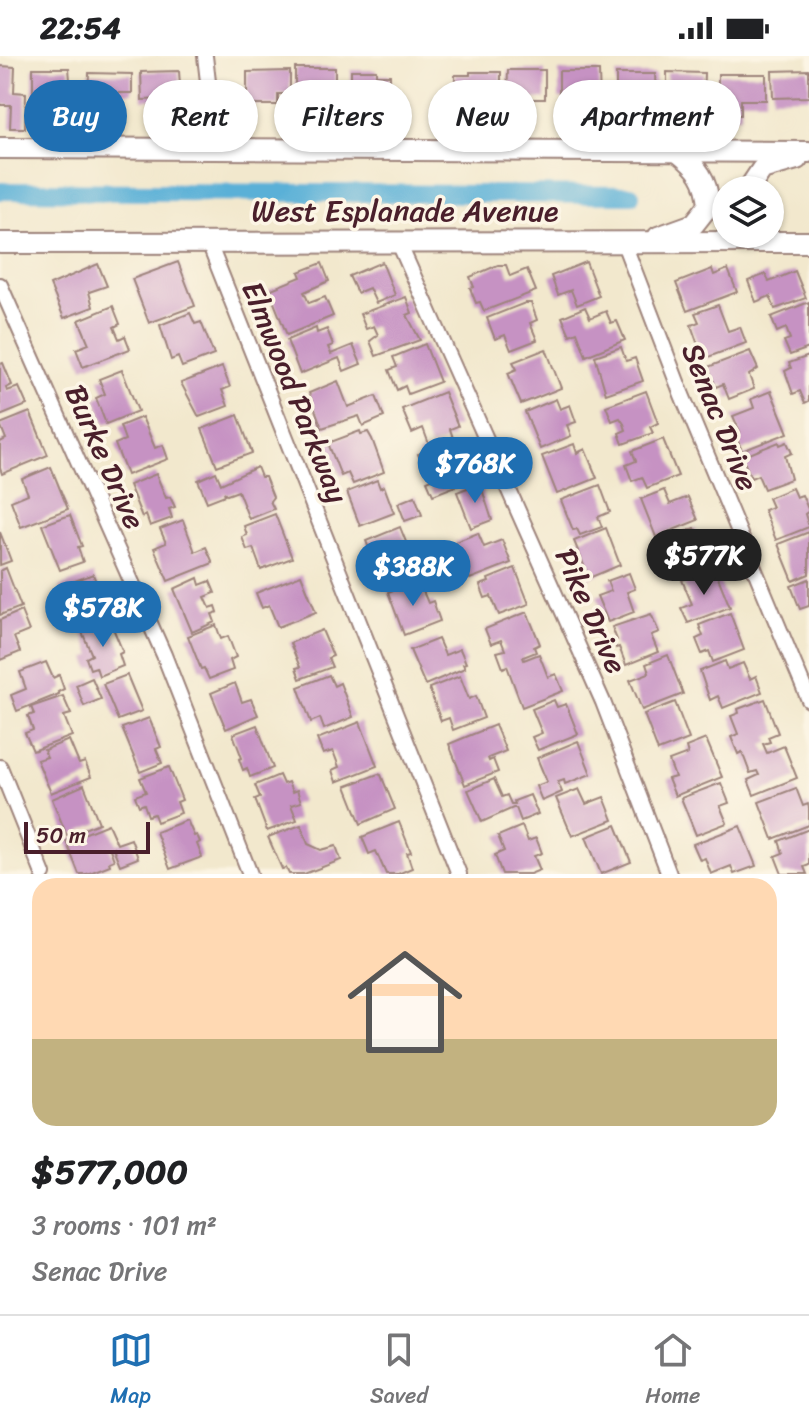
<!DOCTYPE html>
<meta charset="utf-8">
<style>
body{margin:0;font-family:Sriracha,sans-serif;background:#f2f2f2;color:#202124;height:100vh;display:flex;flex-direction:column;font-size:30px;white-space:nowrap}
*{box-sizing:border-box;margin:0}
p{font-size:26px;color:#757577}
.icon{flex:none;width:44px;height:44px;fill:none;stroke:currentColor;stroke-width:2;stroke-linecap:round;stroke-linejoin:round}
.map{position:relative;height:818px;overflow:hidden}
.panel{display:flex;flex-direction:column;background:#fff;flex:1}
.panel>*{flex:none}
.guide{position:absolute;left:24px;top:24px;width:762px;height:72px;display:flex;gap:16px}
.controls{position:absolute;left:712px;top:120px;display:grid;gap:16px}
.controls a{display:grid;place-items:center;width:72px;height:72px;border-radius:50%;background:#fff;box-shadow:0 2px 6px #0004;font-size:40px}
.scale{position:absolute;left:24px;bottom:20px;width:126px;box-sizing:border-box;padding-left:8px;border:4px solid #4a1f2b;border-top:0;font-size:22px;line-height:28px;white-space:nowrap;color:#4a1f2b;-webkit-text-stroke:6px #fcf5e5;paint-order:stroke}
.price{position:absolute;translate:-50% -68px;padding:0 18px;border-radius:28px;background:#1f6fb2;color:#fff;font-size:26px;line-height:52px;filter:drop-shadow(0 2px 4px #0008)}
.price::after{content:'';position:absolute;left:50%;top:48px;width:24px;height:18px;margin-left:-12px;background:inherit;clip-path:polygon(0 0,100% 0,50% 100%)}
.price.current{background:#222;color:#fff}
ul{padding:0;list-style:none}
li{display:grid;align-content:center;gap:16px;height:424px;padding:0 32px}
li+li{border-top:2px solid #e0e0e0}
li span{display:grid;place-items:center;height:248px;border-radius:24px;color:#555}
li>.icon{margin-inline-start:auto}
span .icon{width:144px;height:144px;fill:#fffc;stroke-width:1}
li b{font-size:34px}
.pill{padding:0 28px;border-radius:36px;background:#fff;box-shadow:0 2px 6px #0004;font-size:28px;line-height:72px}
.pill.current{background:#1f6fb2;color:#fff}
.status{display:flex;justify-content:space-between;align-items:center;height:56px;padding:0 40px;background:#fff;direction:ltr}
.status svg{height:22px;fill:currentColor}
.tabs{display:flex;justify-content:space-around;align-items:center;height:112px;border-top:2px solid #e0e0e0;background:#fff;font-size:22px;color:#757577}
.tabs a{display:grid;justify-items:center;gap:4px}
.tabs .current{color:#1f6fb2}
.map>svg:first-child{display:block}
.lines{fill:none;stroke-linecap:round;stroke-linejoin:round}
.canal{stroke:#5ab0d7;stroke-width:18}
.building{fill:#c692c3}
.street-casing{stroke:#9e847c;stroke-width:18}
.secondary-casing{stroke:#9e847c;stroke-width:24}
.street{stroke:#fff;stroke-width:14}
.secondary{stroke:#fff;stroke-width:20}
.labels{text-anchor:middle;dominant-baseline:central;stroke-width:7;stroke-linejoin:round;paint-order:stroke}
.street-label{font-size:30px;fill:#4a1f2b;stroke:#fcf5e5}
</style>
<div class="status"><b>22:54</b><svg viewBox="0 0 49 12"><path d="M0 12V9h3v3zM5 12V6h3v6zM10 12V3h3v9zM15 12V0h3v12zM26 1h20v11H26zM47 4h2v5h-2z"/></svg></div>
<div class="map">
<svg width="809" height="818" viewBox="0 0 809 818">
<rect width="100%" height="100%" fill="#fcf5e5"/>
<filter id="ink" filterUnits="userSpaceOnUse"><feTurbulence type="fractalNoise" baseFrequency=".0125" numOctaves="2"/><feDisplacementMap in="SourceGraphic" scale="16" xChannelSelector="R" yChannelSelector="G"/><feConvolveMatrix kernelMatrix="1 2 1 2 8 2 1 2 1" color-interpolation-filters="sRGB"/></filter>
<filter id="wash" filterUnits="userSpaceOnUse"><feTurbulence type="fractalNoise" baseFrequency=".006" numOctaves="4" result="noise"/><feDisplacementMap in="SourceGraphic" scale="32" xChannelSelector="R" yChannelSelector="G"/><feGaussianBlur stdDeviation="1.8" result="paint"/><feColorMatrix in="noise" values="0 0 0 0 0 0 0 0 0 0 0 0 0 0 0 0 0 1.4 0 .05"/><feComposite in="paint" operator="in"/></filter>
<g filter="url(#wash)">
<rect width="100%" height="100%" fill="#f2e8cd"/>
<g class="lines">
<path class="canal" d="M0 135 631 139"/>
</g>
<g id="blocks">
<g class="building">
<path d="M0 10 15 11 14 36 26 37 25 72H10L11 49H0Z"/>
<path d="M33 12H69L71 36H81V73L66 72 65 52 47 51 45 40H33Z"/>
<path d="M295 12H335V43L344 44V72H328V54H307V41H295Z"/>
<path d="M351 14H376V19H390V39H395V45H368V37H351Z"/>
<path d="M508 14H545V43H507Z"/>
<path d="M809 14V41L773 42 772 15Z"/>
<path d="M179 15 183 73H166L165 43 142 44 141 16Z"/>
<path d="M290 15V38H278V49H247V16Z"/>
<path d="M559 15H599L600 45H609V72L590 73V53L573 54V43H559Z"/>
<path d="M470 16H501V44H477V59H455L457 25H455V19H470Z"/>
<path d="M667 16 704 17 703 45H692V53H680V45L667 44Z"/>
<path d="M89 17 132 18V37H118V41H88Z"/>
<path d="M616 18H655L656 37H641V43L616 44Z"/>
<path d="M718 18H766V44H741V59H718Z"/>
<rect x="434" y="56" width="15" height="15"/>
<path d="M178 206 195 250 149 267 132 223Z"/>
<path d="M382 206 395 239 376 247 369 232 357 237 349 220Z"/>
<path d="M586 206 599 240 577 249 571 234 558 239 551 220Z"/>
<path d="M322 207 329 225 304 236 309 247 325 241 333 260 287 279 269 234 301 221 299 216Z"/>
<path d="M98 208 107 230 89 236 93 251 64 262 50 229Z"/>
<path d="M498 209H506L510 220 527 213 536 235 484 255 480 246 476 247 470 232 474 231 470 221Z"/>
<path d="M712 213 714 219 728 213 737 236 687 255 676 227Z"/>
<path d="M795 215 806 242 775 253 770 240 756 246 748 225 766 218 769 226Z"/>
<path d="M406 241 412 257 407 259 420 284 376 300 370 285 378 279 374 270 366 273 360 258Z"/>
<path d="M809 246V292L790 299 784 285 790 283 786 272 777 276 771 261Z"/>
<path d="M525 247H531L537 264 530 267 537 284 511 294 505 279 495 283 487 262Z"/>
<path d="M718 249 728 275 740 271 746 287 703 303 691 269 699 266 695 257Z"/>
<path d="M113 250 120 268 114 271 119 283 125 280 130 293 83 311 76 293 89 288 79 264Z"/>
<path d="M585 251 590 262 606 255 611 267 617 265 625 284 586 300 577 276 570 279 562 261Z"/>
<path d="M190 257 195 268 201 266 214 299 182 311 178 301 171 304 160 269Z"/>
<path d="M316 272 317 277 327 273 333 289 328 291 331 298 353 289 361 308 344 315 339 302 300 318 287 284Z"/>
<path d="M425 288 440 326 408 338 405 330 397 334 389 314 397 311 393 301Z"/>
<path d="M621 291 626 305 635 302 643 325 606 338 595 300Z"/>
<path d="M546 293 561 332 521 348 508 317 517 313 513 306Z"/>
<path d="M750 295 758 313 749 319 754 333 729 343 723 328 716 331 708 311Z"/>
<path d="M809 300V345L805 347 800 335 793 338 785 315 791 312 789 307Z"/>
<path d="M3 307 12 329 6 332 7 335 19 331 27 349 0 360V308Z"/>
<path d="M222 311 230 331 222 334 228 350 199 361 181 327Z"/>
<path d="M122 314 138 355 106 368 96 342 105 338 99 323Z"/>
<path d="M338 325 348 351 376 340 384 361 363 370 359 360 322 372 309 337Z"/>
<path d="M646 335 658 367 650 371 653 377 623 388 619 377 626 374 624 368 620 362 612 365 606 350Z"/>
<path d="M771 335 788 377 742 395 735 378 740 376 733 360 754 352 751 343Z"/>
<path d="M444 336 458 370 450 373 453 382 430 391 423 372 412 377 402 353Z"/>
<path d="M556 343 560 353 570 349 576 366 567 369 571 380 540 393 525 356Z"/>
<path d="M30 356 48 399 2 418 0 412V386L6 383 0 368Z"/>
<path d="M238 359 252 397 217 410 202 373Z"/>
<path d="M142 361 155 392 163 389 168 403 127 419 115 388 125 384 120 370Z"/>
<path d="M360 375 361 378 368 376 372 383 384 416 353 428 348 417 341 420 328 387Z"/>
<path d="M663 383 678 420 647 432 642 421 632 425 626 409 636 405 632 395Z"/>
<path d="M779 386 780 389 787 386 792 397 785 400 791 423 764 433 758 419 751 422 742 401Z"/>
<path d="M574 388 577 397 585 393 597 422 557 438 542 400Z"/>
<path d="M439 390 443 399 462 391 474 423 433 439 427 425 437 421 432 410 424 413 418 398Z"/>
<path d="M51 411 68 453 21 471 11 445 28 438 22 423Z"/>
<path d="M257 411 261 421H265L273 441 270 445 274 453 249 463 238 435 227 439 224 436 225 439 207 446 198 424 216 416 221 428Z"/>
<path d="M156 418 166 442 170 441 175 451 169 453 172 462 150 470 146 459 142 461 129 429Z"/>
<path d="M377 424 380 432 384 430 394 457 360 470 347 436Z"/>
<path d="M480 427 492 464 471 472 457 436Z"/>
<path d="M600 429 610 456 598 461 602 471 580 479 577 473 573 474 561 444Z"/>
<path d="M792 432 796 441 802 439 809 455 805 458 809 471 776 484 764 454 772 451 768 442Z"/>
<path d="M664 434 670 448 688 441 698 464 656 481 641 443Z"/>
<path d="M415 440 422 459 405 465 398 447Z"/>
<path d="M275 458 292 502 261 514 253 492 247 494 242 481 247 479 244 470Z"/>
<path d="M70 459 82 490 78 491 83 506 60 514 42 469Z"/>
<path d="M183 464 195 496 206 491 213 507 168 525 154 492 166 487 160 473Z"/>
<path d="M400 471 414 506 380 519 366 485Z"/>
<path d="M606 472 620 509 589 522 574 485Z"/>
<path d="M695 472 701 486 703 485 710 509 679 521 675 512 666 515 659 498 668 495 664 484Z"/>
<path d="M0 476 11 505 0 509Z"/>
<path d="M809 476V518L793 525 778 488Z"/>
<path d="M478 477 484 491 502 484 511 507 470 523 466 512 458 516 453 501 460 498 455 486Z"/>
<path d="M6 512 21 551 0 559V515Z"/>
<path d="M515 512 529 548 499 559 491 540 485 542 480 529 489 526 488 523Z"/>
<path d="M706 515 709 522 717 519 730 551 688 567 681 552 692 548 682 524Z"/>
<path d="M629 517 635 533 627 536 634 556 608 566 597 540 611 535 607 525Z"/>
<path d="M93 518 107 554 75 567 69 551 74 549 69 539 63 541 59 531Z"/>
<path d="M301 519 316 556 278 571 269 549 262 552 256 537Z"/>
<path d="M198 522 200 529 210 525 215 537 205 541 210 552 216 550 218 556 212 558 215 566 192 576 174 533Z"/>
<path d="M809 523V550L800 553 791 530Z"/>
<path d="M418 524 428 547 433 545 440 565 404 579 388 536Z"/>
<path d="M21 555 29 575 14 581 20 596 0 604V564Z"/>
<path d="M527 556 540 588 534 591 536 596 523 601 524 604 539 598 548 621 556 618 563 635 522 651 507 610 503 612 497 596 505 594 501 584 491 588 485 573Z"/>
<path d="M730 557 744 594 713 606 709 595 702 598 696 583 703 580 699 569Z"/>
<path d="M651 558 659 576 651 579 658 596 626 609 619 591 616 592 614 585 617 584 612 571Z"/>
<path d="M110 565 123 596 119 598 123 610 99 620 96 611 90 613 86 602 92 599 82 576Z"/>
<path d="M216 569 221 583 228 580 236 601 230 604 233 614 209 623 204 612 201 613 188 580Z"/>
<path d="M322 574 333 600 328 602 332 611 300 623 296 612 300 611 290 587Z"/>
<path d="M438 583 445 599 460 593 466 607 463 608 465 612 425 629 410 594Z"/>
<path d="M668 599 683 638 642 654 630 624 649 617 646 608Z"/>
<path d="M725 605 728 613 743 607 750 623 756 620 762 636 723 652 718 640 710 644 700 615Z"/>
<path d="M46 606 53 622 59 619 64 633 58 636 59 638 17 655 11 639 26 633 20 616Z"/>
<path d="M127 619 142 655 118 664 103 628Z"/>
<path d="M329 619 334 630 340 627 353 661 324 673 320 662 311 666 298 631Z"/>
<path d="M460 620 469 643 476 640 484 662 453 674 449 662 441 665 429 632Z"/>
<path d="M92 622 101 643 84 650 76 629Z"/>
<path d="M235 627 242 646 251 643 258 659 226 673 211 637Z"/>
<path d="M63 640 71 658 64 660 72 680 33 695 25 677 33 674 28 660 34 658 31 651Z"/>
<path d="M765 643 778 677 768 681 770 686 763 688 767 697 784 690 797 722 754 739 748 724 759 719 757 715 750 717 742 696 738 698 731 681 738 678 731 660 739 657 738 653Z"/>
<path d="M554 644 557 651 566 648 578 678 538 694 532 681 542 677 532 653Z"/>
<path d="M675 646 689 683 658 695 644 658Z"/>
<path d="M149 662 161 691 156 693 162 707 140 716 122 672Z"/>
<path d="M360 666 377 710 336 726 332 714 339 711 333 695 323 698 317 683Z"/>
<path d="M257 669 273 712 250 721 247 712 243 714 239 703 242 702 233 678Z"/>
<path d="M495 669 506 695 488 702 489 705 493 703 498 716 465 729 449 688Z"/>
<path d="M706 683 722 721 675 740 668 723 675 721 669 705 688 698 686 691Z"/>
<path d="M69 684 79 708 85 706 91 721 51 737 37 704 47 701 44 694Z"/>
<path d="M578 685 591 718 565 728 564 724 558 726 562 736 542 745 536 730 547 726 537 702Z"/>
<path d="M169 711 182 744 177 746 181 757 157 766 154 758 148 760 144 748 139 750 135 740 146 736 140 722Z"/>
<path d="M378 718 381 719 395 753 361 768 346 730Z"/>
<path d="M279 719 283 728 288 726 292 736 297 734 301 746 291 749 297 764 267 775 255 743 260 741 255 729Z"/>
<path d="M494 723 502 741 507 739 511 748H515L514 745 530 739 538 758 521 765 516 752H513L482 766 468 734Z"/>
<path d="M721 727 729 747 720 750 727 767 696 779 681 742Z"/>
<path d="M84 729 99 767 67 780 52 743Z"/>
<path d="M796 732 803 750 808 748 809 752V769L773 783 759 746Z"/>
<path d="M579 733 586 748 604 741 613 764 572 780 556 742Z"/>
<path d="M187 764 194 780 197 779 200 786 197 788 202 801 170 813 156 776Z"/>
<path d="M399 766 411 796 407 797 412 812 398 818H386L376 795 369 798 362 781Z"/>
<path d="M108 768 117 788 131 783 138 802 120 809 113 792 110 793 114 804 109 806 110 809 87 818H79L66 785Z"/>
<path d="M301 769 308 788 321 794 336 790 341 804 304 818H289L286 812 282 813 268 781Z"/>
<path d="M616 769 631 806 601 818 586 781Z"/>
<path d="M522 770 528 785 536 782 542 797 534 800 540 814 530 818H502L495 799 504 795 498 780Z"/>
<path d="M740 770 756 810 734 818 731 810 711 818 705 802 700 804 693 788Z"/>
<path d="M809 773V809L804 811 807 818H782L775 800 783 797 779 785Z"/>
</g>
</g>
</g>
<g filter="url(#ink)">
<use href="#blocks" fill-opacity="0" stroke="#9e847c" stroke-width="2"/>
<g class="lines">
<g class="street-casing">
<g id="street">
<path d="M205 0 216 94"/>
<path d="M208 185 459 818"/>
<path d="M398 185 603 646 669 818"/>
<path d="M623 185 682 339 809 644"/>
<path d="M0 229 164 599 250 818"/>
<path d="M0 711 43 818"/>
</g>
</g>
<g class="secondary-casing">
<g id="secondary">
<path d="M0 92 809 96"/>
<path d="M748 134 762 113 797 103"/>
<path d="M658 181 694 168 709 149C707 123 698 112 678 96"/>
<path d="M0 187 809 186"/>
</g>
</g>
<use href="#street" class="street"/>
<use href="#secondary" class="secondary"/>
</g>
</g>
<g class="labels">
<g class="street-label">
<text x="405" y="155">West Esplanade Avenue</text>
<text transform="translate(295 336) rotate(68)">Elmwood Parkway</text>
<text transform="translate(720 361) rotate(68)">Senac Drive</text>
<text transform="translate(105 401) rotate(66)">Burke Drive</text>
<text transform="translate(591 555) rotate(66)">Pike Drive</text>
</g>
</g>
</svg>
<div class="controls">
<a><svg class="icon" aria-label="layers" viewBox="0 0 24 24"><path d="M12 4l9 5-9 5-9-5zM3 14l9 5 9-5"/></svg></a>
</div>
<div class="scale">50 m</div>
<b class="price" style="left:475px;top:449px">$768K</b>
<b class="price current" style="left:704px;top:541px">$577K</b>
<b class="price" style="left:413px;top:552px">$388K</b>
<b class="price" style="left:103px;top:593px">$578K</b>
<div class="guide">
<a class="pill current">Buy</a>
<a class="pill">Rent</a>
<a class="pill">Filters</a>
<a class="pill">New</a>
<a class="pill">Apartment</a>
</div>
</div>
<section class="panel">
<ul>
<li><span style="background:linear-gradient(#ffd9b3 65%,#c2b280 0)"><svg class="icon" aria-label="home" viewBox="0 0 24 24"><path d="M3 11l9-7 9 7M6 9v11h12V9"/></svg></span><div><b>$577,000</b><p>3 rooms · 101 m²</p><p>Senac Drive</p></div></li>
</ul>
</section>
<nav class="tabs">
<a class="current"><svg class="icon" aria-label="map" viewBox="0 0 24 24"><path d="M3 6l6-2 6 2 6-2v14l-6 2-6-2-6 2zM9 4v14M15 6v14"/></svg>Map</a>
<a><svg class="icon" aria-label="saved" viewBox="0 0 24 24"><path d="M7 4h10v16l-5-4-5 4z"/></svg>Saved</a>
<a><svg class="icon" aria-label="home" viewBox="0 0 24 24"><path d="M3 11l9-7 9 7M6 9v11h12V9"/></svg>Home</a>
</nav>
